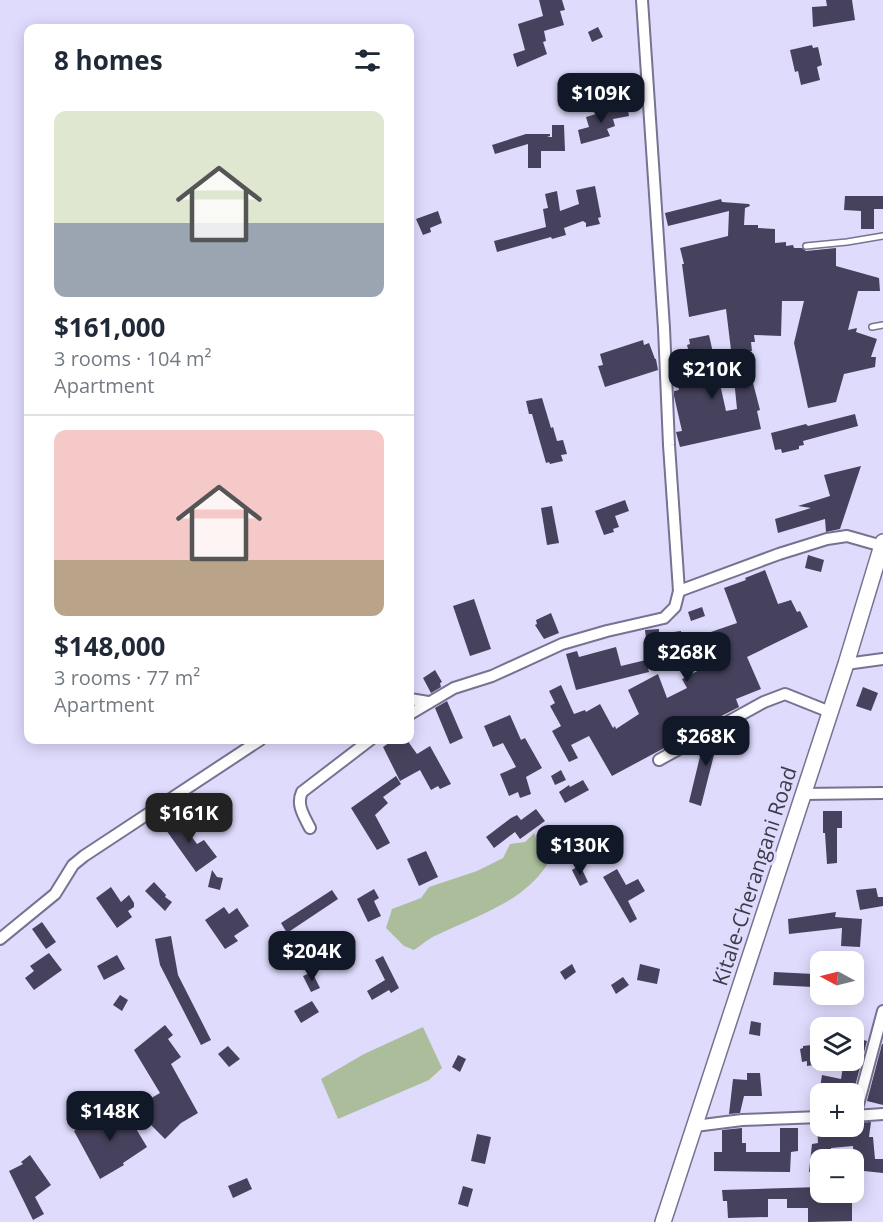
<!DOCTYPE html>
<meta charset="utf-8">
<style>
body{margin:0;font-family:"Open Sans",sans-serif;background:#f6f6f7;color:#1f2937;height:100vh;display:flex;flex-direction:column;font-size:22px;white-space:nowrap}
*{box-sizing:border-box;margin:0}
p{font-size:20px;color:#747a83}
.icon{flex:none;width:33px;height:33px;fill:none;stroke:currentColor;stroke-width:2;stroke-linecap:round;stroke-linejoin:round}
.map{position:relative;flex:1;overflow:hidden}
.side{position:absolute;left:24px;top:24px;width:390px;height:720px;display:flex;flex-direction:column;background:#fff;border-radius:12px;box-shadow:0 3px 15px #0003}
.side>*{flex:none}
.needle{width:39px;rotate:277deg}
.controls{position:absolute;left:810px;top:951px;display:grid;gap:12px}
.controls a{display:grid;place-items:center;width:54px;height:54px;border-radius:12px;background:#fff;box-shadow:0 3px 15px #0003;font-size:30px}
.price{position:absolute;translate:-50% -51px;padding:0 14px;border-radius:12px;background:#111827;color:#fff;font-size:20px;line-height:39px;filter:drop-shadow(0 2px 3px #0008)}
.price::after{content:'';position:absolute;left:50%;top:36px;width:18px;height:14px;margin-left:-9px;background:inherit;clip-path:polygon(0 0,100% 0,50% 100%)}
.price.current{background:#222;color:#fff}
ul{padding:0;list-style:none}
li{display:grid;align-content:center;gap:12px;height:318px;padding:0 30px}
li+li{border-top:2px solid #e0e1e3}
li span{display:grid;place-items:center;height:186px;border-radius:12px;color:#555}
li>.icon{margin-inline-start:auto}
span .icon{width:108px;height:108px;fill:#fffc;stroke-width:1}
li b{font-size:26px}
h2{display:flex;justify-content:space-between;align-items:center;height:72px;padding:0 30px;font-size:26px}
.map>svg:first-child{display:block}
.green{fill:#acbd9c}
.building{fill:#46425d}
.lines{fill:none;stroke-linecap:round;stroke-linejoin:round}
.lane-casing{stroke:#767290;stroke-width:8}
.street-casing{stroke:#767290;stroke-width:14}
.secondary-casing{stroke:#767290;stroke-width:18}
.lane{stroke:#fff;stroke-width:5}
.street{stroke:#fff;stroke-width:10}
.secondary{stroke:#fff;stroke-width:15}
.labels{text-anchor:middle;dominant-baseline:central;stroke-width:6;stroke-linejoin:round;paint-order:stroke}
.street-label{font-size:21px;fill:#3c3a48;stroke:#dfdbfd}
</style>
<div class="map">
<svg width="883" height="1222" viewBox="0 0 883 1222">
<rect width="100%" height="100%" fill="#dfdbfd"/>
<g class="green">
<path d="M534 833 547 865C522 903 476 916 437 935 429 938 422 945 414 950L404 946 386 928 392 909 421 898 429 887 477 871 503 858 510 844 525 842Z"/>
<path d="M423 1027 442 1068 429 1080 338 1119 321 1079 364 1054Z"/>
</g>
<g class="building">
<path d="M539 0H562L565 10 560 11 564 25 544 31 546 41 543 42 547 54 517 67 513 54 525 50 518 24 543 16Z"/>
<path d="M826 0H852L855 20 813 27 812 7 827 6Z"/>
<path d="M598 27 603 37 592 42 588 32Z"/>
<path d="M812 45 813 48 818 47 822 65 817 67 820 80 801 85 798 71 795 72 790 50Z"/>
<path d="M627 105 629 116 613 119 615 126 607 129 610 136 581 144 578 130 589 127 586 117Z"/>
<path d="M552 125H564L565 151H541V168H528V144L495 154 492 145 526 134H550V136L547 137H552Z"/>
<path d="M595 186 601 217 598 218 600 224 586 227V223L583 221 564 228 566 235 552 239 551 237 497 252 494 241 546 227 543 209 548 208 545 194 557 191 560 211 579 204 576 190Z"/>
<path d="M845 196H883V209H874V229H861V211L844 210Z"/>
<path d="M721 199 722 202 749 204 750 206 745 208 744 225H758V228L775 229V243L786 242V246L793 245 794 248H802L806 251 836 248V266L879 278 880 291H858L848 330 857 328 856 332 877 339 871 357H876L875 367 844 374 836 402 808 408 794 343 804 301H782L781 336 754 335 755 342H751L752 351 735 353V350H731L726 309 689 317 682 264H684L680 248 728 236 729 211 668 226 665 213Z"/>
<path d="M438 211 442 223 430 228 431 232 423 235 416 219Z"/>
<path d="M709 335 726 411 737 409 734 379 751 375 760 410 757 411 761 429 680 447 676 432 682 431 674 396V391L679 390 676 377 694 373 687 345 690 344 689 339Z"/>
<path d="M643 340 644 345 649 343 655 359H656L658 370 605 387 598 366 603 365 600 354Z"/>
<path d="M542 398 551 428 553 427 557 441 563 440 567 454 561 455 563 461 550 464 549 462 546 463 532 414H529L526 401Z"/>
<path d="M855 414 858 426 803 441 804 445 799 446V449L782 453 781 449 775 450 771 433 806 424 808 426Z"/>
<path d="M861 466 840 529 826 532 825 519 778 533 775 519 811 508 798 506 830 496 824 475Z"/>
<path d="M625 500 629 511 615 516 619 527 613 529 614 532 604 535 595 511Z"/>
<path d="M552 506 559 543 547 545 541 508Z"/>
<path d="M808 555 824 560 821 572 805 568Z"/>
<path d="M765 570 778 604 791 600 797 612 800 611 808 627 747 657 761 689 736 699 739 707 680 737 681 739 612 776 589 736 571 745 578 758 569 762 552 731 561 726 550 706 555 703 549 691 561 685 574 714 585 710 586 712 600 704 613 728 615 726 616 729 639 714 628 690 658 674 667 698 687 688 682 679 703 668 697 650 694 651 691 642 709 636 708 633 737 623 724 588 746 580 745 578Z"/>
<path d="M474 599 491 649 470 656 453 606Z"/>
<path d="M702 607 705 616 691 621 688 612Z"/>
<path d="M551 613 559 633 544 639 535 625 537 624 536 620Z"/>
<path d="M659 629V634L681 631 682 643 647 647 645 630Z"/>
<path d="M616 647 621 666 646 660 649 672 576 690 566 654 577 651 579 657Z"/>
<path d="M435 670 442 682 440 683 441 687 431 693 423 678Z"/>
<path d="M863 687 878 693 871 711 856 706Z"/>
<path d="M447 701 463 738 450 744 435 708Z"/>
<path d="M510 715 521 740 525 738 542 768 526 777 531 794 520 798 518 792 509 796 500 774 516 767 503 743 493 747 484 726Z"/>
<path d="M733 728 736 735 717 743 701 806 689 802 703 744Z"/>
<path d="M393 740H407L417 754 430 746 451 784 440 789 438 786 431 790 420 770 400 781 383 747Z"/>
<path d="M561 770 566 780 555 785 551 776Z"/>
<path d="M396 776 401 784 383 797 388 803 375 815 390 843 377 850 351 808Z"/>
<path d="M583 780 589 790 565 803 559 792 569 785 570 787Z"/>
<path d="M536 809 545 821 520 839 515 832 494 848 486 837 511 818 517 815 521 820Z"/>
<path d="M823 811H842V828H837V863L827 864 825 833H823Z"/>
<path d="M175 814 197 844 204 840 217 857 196 872 161 823Z"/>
<path d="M426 851 438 877 419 886 407 859Z"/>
<path d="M580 865 588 882 580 886 572 870Z"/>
<path d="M617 869 626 885 638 879 645 891 628 901 637 919 630 923 603 877Z"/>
<path d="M212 870 217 877 223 878 220 890 208 887Z"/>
<path d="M154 882 166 895 165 897 172 902 165 911 145 891Z"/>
<path d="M111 887 121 902 129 895 134 903V907L128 911 132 917 117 928 96 898Z"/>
<path d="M876 888 878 897H883V906L860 910 856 890Z"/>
<path d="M374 889 379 898 374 901 381 916 368 922 357 899Z"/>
<path d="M332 890 338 899 287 933 281 923Z"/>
<path d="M224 907 229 914 237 908 249 926 234 936 238 941 225 949 205 920Z"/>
<path d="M836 912 835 917 862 919 860 947 841 946 842 928 789 934 788 919Z"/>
<path d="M42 922 56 942 46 949 32 929Z"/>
<path d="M171 936 178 975 211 1040 201 1045 160 965 155 939Z"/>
<path d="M49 953 62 970 34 990 25 978 34 971 30 966Z"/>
<path d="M117 955 125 969 104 980 97 966Z"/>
<path d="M383 956 399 988 391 993 389 990 372 1000 367 991 385 980 375 960Z"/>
<path d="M572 964 576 972 565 980 560 972Z"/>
<path d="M640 964 660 969 657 984 637 980Z"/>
<path d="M312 972 320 988 311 992 303 976Z"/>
<path d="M774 972 814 974 813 987 773 985Z"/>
<path d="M623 977 629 985 616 994 611 985Z"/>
<path d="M120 995 128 1000 122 1011 113 1005Z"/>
<path d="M312 1001 319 1012 301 1023 294 1011Z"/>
<path d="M751 1021 761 1023 760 1036 749 1034Z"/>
<path d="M165 1025 173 1035 168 1039 181 1057 171 1064 198 1113 181 1123 165 1139 134 1108 160 1093 134 1050Z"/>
<path d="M860 1039 867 1041 853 1094H819L822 1075 841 1079 844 1060H854V1042L860 1043Z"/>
<path d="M820 1044V1064L807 1066V1061L802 1062 800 1049 803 1048V1046Z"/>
<path d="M882 1044H883V1105L867 1101Z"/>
<path d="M228 1046 240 1059 229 1067 218 1054Z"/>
<path d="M458 1055 466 1059 460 1072 452 1067Z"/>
<path d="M747 1073H760L762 1096H744L740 1113 729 1114 733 1079 747 1080Z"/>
<path d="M123 1107 147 1147 123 1163 124 1165 100 1179 74 1131 96 1116 99 1121Z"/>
<path d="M871 1122 869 1137H873L875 1159H883V1173L854 1170 853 1146 831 1148 829 1160H820V1172H809L812 1144 818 1143 817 1126H854V1123Z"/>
<path d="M742 1128V1143H746V1152H780V1128H798V1151L791 1152 790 1172 714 1171V1152H722V1130Z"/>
<path d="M477 1134 491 1137 485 1164 471 1161Z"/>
<path d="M30 1155 51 1185 35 1197 44 1214 33 1220 9 1171 23 1164 21 1162Z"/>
<path d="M247 1178 252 1189 233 1198 228 1186Z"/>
<path d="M463 1186 473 1189 468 1207 458 1204Z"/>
<path d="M820 1187V1192H852V1221L808 1222V1208H787V1199H768V1217L728 1218 727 1201H723L722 1190Z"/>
</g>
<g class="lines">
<g class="lane-casing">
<g id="lane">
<path d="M806 246 847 242 883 236"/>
<path d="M872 327 883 325"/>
</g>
</g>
<g class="street-casing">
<g id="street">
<path d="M679 591 779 554 827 539 847 536 882 546"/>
<path d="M846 664 883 659"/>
<path d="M410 699 428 702"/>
<path d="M410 714 454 688 492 676 562 644 607 631 664 618 675 607 679 591 669 445 664 328 642 0"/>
<path d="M659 760 764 702 785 694 830 712"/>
<path d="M803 794 883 793"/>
<path d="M310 828C304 816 296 805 302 792L370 740"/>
<path d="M0 939 55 894 73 865 84 856 260 740"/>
<path d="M854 1116 883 1114"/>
<path d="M855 1116 883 1011"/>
<path d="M695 1126 742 1120 820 1117"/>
</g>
</g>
<g class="secondary-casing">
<path id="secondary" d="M663 1222 846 664 883 542"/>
</g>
<use href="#lane" class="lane"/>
<use href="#street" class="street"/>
<use href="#secondary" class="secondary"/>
</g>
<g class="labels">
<g class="street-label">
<text transform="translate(754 876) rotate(-72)">Kitale-Cherangani Road</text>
</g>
</g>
</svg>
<div class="controls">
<a><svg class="needle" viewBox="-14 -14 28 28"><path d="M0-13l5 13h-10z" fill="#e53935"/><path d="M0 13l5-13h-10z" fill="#747a83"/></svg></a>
<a><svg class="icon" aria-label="layers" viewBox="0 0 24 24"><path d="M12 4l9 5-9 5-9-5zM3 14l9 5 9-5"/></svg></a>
<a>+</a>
<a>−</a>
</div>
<b class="price" style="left:601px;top:124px">$109K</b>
<b class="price" style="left:712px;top:400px">$210K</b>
<b class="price" style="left:687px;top:683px">$268K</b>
<b class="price" style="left:706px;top:767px">$268K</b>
<b class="price current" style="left:189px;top:844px">$161K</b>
<b class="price" style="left:580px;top:876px">$130K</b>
<b class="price" style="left:312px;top:982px">$204K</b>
<b class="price" style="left:110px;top:1142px">$148K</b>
<section class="side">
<h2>8 homes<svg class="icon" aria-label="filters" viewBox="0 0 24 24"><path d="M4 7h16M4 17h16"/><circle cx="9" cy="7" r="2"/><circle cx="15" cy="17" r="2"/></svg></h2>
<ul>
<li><span style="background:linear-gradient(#dfe7d0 60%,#9aa5b1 0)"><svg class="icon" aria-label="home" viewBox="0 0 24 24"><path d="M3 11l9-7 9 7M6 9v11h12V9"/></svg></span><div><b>$161,000</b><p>3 rooms · 104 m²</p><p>Apartment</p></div></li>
<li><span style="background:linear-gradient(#f6c9c9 70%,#b9a48a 0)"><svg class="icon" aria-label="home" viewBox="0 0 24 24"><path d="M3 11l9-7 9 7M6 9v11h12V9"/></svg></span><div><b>$148,000</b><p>3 rooms · 77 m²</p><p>Apartment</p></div></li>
</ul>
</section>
</div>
